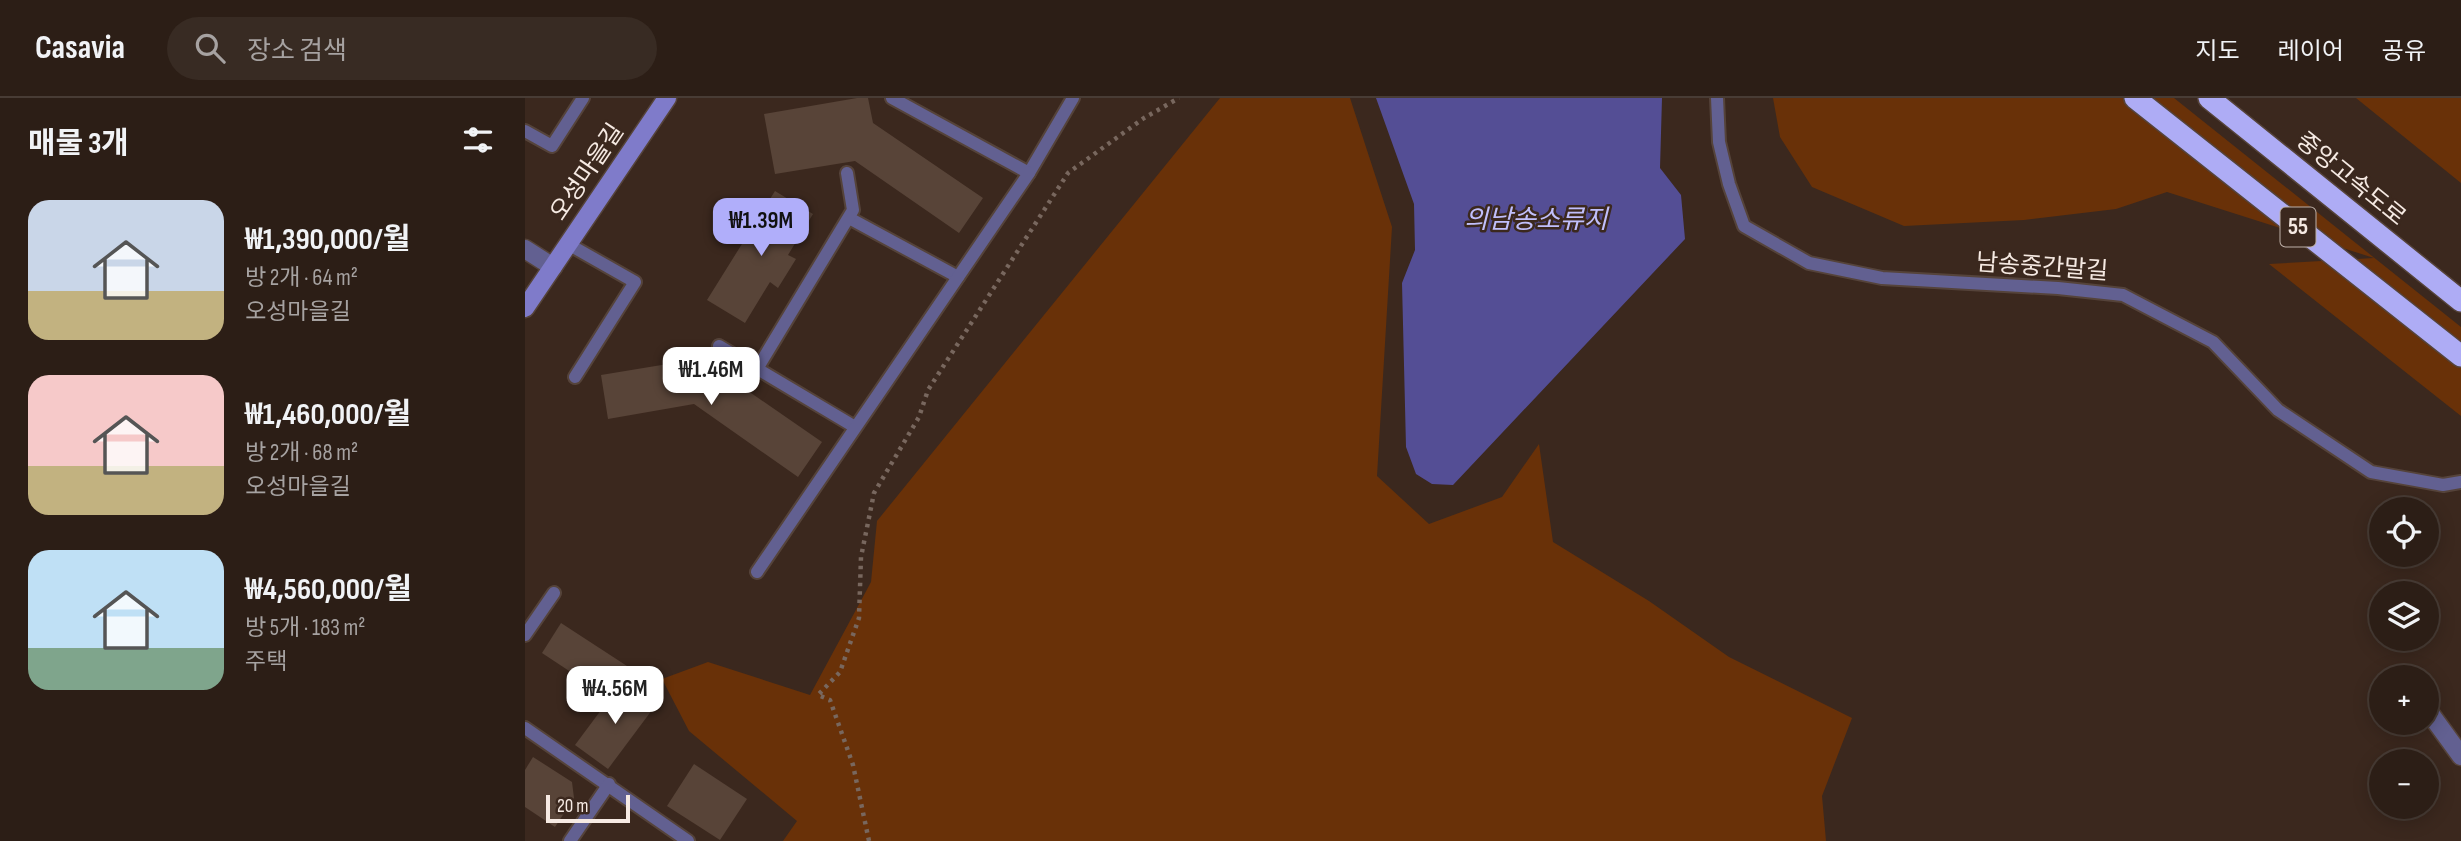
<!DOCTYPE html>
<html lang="ko">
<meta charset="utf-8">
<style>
body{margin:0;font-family:"Sofia Sans Condensed","Noto Sans KR",sans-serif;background:#382b23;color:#f1f3f6;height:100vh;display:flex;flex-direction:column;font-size:26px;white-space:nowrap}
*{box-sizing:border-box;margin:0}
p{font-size:23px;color:#a6a2a1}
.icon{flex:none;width:38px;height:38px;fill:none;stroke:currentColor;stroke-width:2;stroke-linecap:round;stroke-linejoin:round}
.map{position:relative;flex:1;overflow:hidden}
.sheet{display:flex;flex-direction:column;background:#2c1e16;width:525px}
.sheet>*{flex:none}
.tools{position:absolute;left:1844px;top:399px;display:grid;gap:14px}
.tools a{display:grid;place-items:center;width:70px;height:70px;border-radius:50%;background:#2c1e16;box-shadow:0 4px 18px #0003,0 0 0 2px #483c35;font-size:35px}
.scale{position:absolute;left:21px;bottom:18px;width:84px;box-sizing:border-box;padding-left:7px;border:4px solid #f6eae3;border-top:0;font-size:19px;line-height:24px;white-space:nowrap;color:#f6eae3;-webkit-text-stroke:5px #3b281e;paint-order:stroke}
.price{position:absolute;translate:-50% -60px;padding:0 16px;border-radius:14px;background:#fff;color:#222;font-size:23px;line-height:46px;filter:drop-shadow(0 2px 4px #0008)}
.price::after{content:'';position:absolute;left:50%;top:42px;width:21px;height:16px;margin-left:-10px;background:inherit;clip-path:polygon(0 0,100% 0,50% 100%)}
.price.on{background:#b0aefa;color:#111}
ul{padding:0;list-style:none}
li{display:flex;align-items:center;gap:21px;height:175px;padding:0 28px}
li span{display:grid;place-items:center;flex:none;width:196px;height:140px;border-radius:21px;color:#555}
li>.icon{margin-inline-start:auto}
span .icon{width:84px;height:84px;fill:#fffc;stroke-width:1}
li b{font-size:30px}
h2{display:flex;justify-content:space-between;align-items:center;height:84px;padding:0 28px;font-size:30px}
header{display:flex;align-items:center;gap:42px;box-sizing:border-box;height:98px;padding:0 35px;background:#2c1e16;border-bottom:2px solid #483c35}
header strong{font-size:33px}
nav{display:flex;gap:38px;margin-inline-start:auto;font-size:24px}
.search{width:490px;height:63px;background:#382b23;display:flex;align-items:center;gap:18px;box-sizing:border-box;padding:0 24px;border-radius:38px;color:#a6a2a1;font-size:26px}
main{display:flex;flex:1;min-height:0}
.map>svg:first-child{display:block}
.green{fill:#693108}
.water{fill:#544e95}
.building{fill:#584438}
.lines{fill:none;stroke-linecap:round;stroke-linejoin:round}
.lane-casing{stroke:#55433a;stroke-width:16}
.street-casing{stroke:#55433a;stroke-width:21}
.secondary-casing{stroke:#55433a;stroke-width:21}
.highway-casing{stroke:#55433a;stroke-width:24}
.path{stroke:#78675e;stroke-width:4.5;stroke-dasharray:3.5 5;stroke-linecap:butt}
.lane{stroke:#626091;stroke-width:12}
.street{stroke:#626091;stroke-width:18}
.secondary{stroke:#7f7bca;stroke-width:18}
.highway{stroke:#aeacf5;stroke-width:21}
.labels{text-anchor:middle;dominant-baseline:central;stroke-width:5;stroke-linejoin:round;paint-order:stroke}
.shield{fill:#3b281e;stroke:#beb0a8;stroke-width:2}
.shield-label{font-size:23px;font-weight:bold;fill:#f6eae3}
.street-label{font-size:24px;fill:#f6eae3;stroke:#3b281e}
.water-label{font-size:26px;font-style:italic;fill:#c0bffc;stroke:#3b281e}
</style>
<header>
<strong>Casavia</strong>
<div class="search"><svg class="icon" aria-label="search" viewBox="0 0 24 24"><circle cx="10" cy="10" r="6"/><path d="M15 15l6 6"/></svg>장소 검색</div>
<nav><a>지도</a><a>레이어</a><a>공유</a></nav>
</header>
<main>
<section class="sheet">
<h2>매물 3개<svg class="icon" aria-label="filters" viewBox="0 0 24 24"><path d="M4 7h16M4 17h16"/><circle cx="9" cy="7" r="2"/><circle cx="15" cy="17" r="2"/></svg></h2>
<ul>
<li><span style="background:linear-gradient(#c9d6e8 65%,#c2b280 0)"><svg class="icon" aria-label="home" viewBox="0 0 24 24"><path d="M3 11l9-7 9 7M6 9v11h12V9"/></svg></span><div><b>₩1,390,000/월</b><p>방 2개 · 64 m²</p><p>오성마을길</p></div></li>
<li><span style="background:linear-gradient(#f6c9c9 65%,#c2b280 0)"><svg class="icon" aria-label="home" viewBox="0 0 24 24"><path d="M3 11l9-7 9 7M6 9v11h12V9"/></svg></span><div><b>₩1,460,000/월</b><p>방 2개 · 68 m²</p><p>오성마을길</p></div></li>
<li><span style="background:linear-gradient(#bfe0f5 70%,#7fa58c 0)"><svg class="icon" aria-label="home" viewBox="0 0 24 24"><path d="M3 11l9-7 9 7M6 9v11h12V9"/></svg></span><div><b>₩4,560,000/월</b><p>방 5개 · 183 m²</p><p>주택</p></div></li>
</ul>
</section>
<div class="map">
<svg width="1936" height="743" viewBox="0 0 1936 743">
<rect width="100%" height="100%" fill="#3b281e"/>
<g class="green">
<path d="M695 0H825L867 129 852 378 904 426 977 399 1014 346 1028 444 1124 503 1204 559 1327 620 1297 698 1301 743H258L272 723 164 633 137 581 183 564 285 597 346 484 352 423Z"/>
<path d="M1248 0H1649L1936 229V318L1744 166 1849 160 1642 94 1591 111 1499 122 1379 128 1287 89 1255 39Z"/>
<path d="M1831 0H1936V85Z"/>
</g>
<path class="water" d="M851 0H1137L1135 70 1156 97 1160 141 928 387 907 386 891 376 881 349 877 185 890 152 889 106Z"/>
<g class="building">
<path d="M332 0H343L348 25 458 100 434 135 330 63 250 76 239 16Z"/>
<path d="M250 93 288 116 263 157 271 161 253 190 245 184 220 225 182 202Z"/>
<path d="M185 259 187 268 297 344 273 379 169 306 83 321 76 277Z"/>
<path d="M36 525 102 568 82 598 17 555Z"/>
<path d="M97 584 130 608 83 671 50 647Z"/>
<path d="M8 659 47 684 49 700 30 729 0 709V672Z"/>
<path d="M169 666 222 701 195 742 142 708Z"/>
</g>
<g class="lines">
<g class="lane-casing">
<g id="lane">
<path d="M1192 0 1194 44 1204 86 1219 128 1284 165 1357 180 1533 190 1598 197 1688 244 1753 312 1846 374 1918 387 1936 384"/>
<path d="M0 33 27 48 58 0"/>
<path d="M504 75 548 0"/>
<path d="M324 120 433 179"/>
<path d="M43 146 110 184 50 279"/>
<path d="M194 248 330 329"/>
<path d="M232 271 328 112 322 75"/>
<path d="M232 474 504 75 367 0"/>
<path d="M0 537 29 495"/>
<path d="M0 630 163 743"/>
<path d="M45 743 84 686"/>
</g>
</g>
<g class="street-casing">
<g id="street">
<path d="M0 151 28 169"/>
<path d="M1904 614 1936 658"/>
</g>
</g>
<g class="secondary-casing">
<path id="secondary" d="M0 210 142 0"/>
</g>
<g class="highway-casing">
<g id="highway">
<path d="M1610 0 1936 258"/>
<path d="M1684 0 1936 203"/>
</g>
</g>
<path class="path" d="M344 743 328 667 305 602 293 597 315 574 334 520 336 459 349 395 394 319 403 292 543 75 619 20 654 0"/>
<use href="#lane" class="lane"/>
<use href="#street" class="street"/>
<use href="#secondary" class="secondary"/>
<use href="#highway" class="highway"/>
</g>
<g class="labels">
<rect class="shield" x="1755.5" y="109.5" width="35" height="39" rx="5"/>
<g class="shield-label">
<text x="1773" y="129">55</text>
</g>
<g class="street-label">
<text transform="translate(62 74) rotate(-56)">오성마을길</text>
<text transform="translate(1826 81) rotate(39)">중앙고속도로</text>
<text transform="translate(1517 169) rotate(4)">남송중간말길</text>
</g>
<g class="water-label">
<text x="1011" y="122">의남송소류지</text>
</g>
</g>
</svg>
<div class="tools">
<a><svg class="icon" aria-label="locate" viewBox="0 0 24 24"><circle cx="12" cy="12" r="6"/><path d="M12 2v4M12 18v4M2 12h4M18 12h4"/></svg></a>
<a><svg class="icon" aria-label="layers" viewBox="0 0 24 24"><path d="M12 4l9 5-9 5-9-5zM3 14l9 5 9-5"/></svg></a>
<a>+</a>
<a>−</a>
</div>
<div class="scale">20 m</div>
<b class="price on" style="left:236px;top:160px">₩1.39M</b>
<b class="price" style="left:186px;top:309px">₩1.46M</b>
<b class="price" style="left:90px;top:628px">₩4.56M</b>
</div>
</main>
